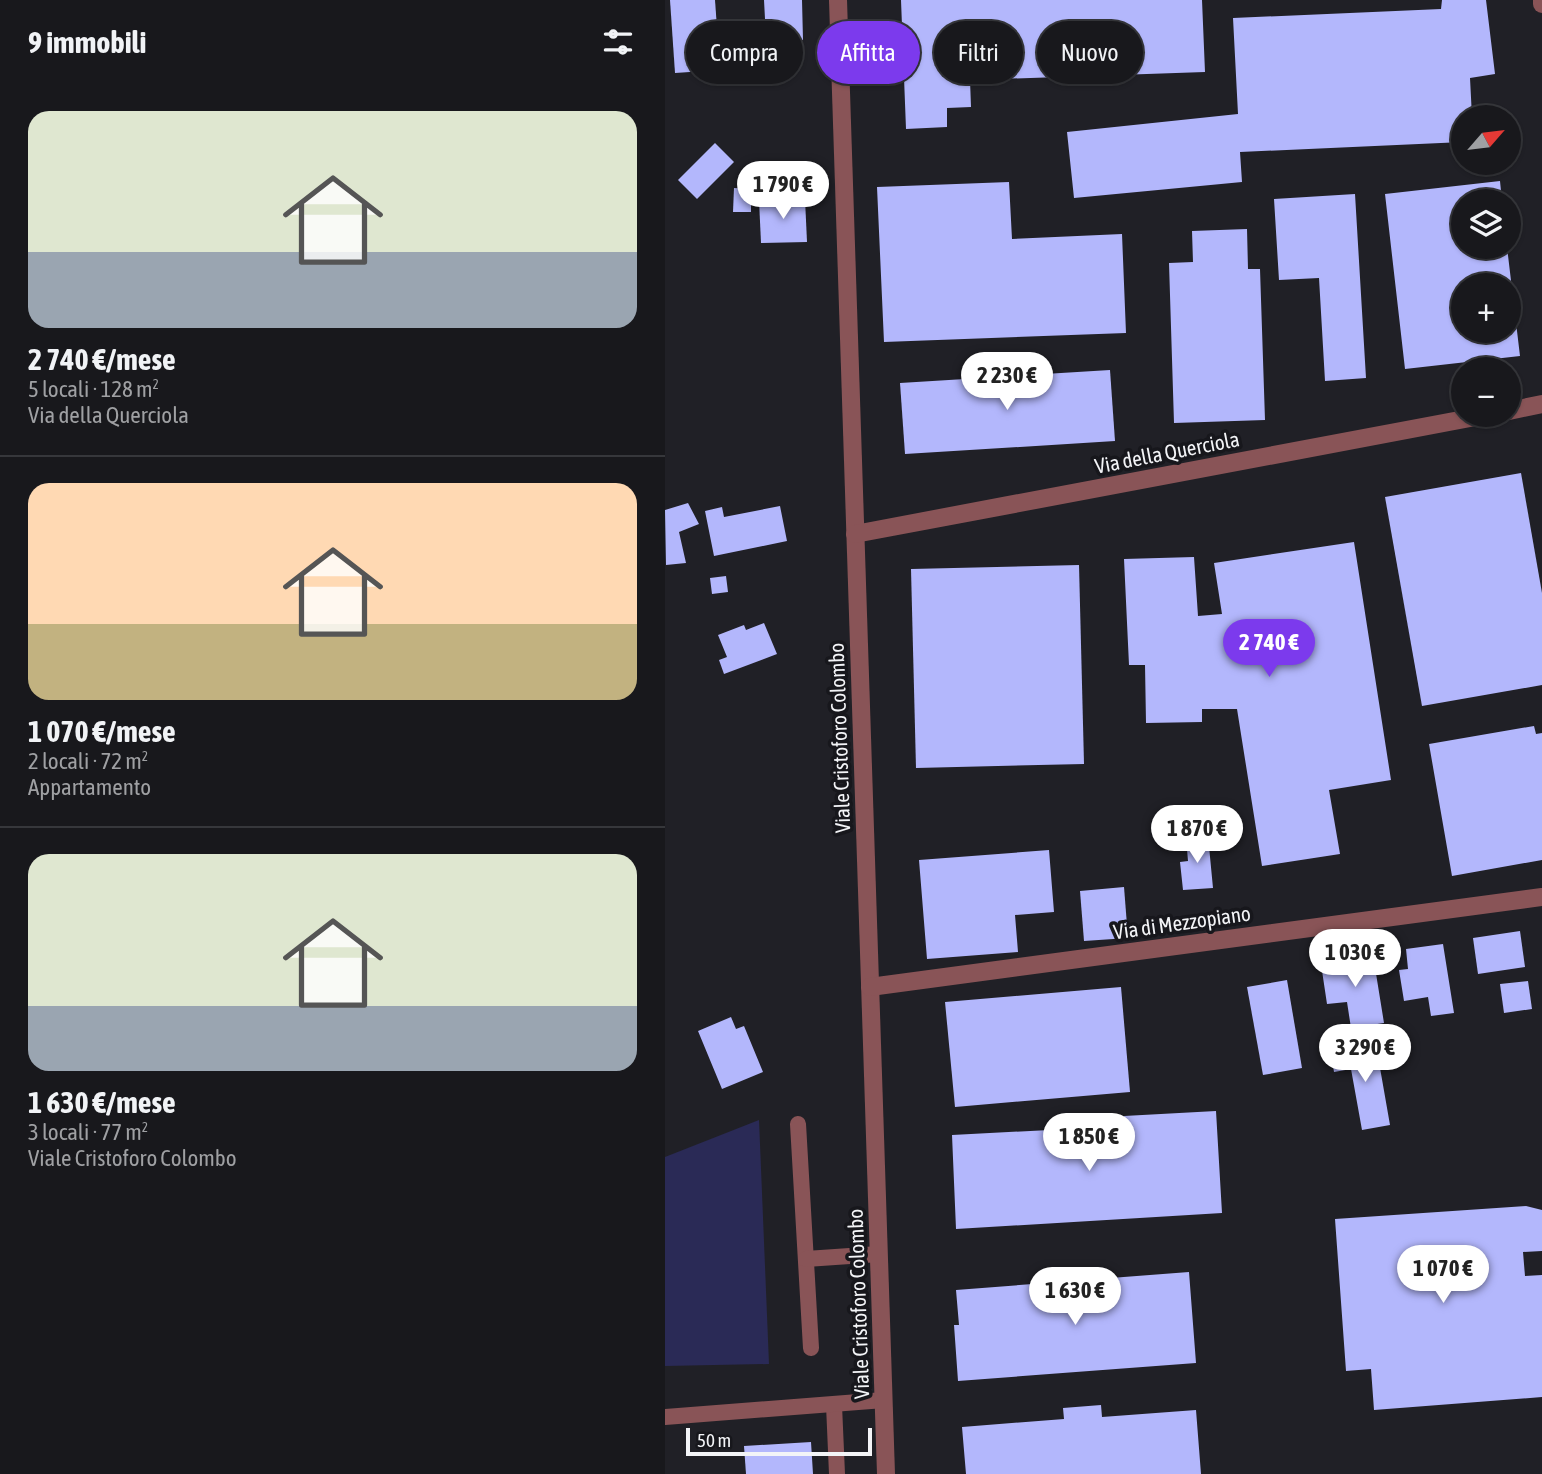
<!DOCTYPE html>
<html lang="it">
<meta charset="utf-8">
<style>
body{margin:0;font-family:"Asap Condensed",sans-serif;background:#212125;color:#f1f3f6;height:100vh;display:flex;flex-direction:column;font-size:26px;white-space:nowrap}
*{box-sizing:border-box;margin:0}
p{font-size:23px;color:#9fa0a3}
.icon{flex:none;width:38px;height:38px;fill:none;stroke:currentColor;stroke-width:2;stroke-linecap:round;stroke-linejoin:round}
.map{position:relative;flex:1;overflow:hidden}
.drawer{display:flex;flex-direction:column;background:#18181c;width:665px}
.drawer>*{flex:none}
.top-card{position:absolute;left:21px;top:21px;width:665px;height:63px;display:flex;gap:14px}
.needle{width:46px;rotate:62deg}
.buttons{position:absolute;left:786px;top:105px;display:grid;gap:14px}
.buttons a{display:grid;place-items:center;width:70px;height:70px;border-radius:50%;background:#18181c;box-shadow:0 2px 5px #0004,0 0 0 2px #36373b;font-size:35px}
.scale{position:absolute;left:21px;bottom:18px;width:186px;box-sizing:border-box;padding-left:7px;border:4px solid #f3f4f7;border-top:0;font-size:19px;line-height:24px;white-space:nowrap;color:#f3f4f7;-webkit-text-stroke:5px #17171c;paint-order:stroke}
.price{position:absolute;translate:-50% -60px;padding:0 16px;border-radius:24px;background:#fff;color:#222;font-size:23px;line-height:46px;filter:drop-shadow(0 2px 4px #0008)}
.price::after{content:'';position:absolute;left:50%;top:42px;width:21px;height:16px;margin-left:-10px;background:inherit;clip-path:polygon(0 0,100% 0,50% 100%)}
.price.on{background:#7c3aed;color:#fff}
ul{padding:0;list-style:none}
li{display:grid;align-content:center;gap:14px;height:371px;padding:0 28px}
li+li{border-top:2px solid #36373b}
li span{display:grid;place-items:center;height:217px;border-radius:21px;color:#555}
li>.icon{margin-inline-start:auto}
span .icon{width:126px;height:126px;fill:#fffc;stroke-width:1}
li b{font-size:30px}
h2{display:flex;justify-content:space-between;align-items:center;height:84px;padding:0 28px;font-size:30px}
.tag{padding:0 24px;border-radius:32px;background:#18181c;box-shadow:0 2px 5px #0004,0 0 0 2px #36373b;font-size:24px;line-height:63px}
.tag.on{background:#7c3aed;color:#fff}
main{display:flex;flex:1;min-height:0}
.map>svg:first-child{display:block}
.green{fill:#2a2a56}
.building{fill:#b3b7fc;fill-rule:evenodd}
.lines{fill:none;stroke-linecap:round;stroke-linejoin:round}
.lane{stroke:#895457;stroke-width:16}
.street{stroke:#895457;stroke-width:18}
.labels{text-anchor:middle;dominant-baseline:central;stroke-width:7;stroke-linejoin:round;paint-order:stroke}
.street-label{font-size:21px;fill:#f3f4f7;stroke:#17171c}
</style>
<main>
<section class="drawer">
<h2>9 immobili<svg class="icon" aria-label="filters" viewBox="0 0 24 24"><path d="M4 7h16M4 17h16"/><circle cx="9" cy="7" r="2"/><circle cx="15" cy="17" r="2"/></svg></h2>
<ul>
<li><span style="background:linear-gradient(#dfe7d0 65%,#9aa5b1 0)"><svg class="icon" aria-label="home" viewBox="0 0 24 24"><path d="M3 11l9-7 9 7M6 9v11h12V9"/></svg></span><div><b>2 740 €/mese</b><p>5 locali · 128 m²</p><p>Via della Querciola</p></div></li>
<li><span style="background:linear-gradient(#ffd9b3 65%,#c2b280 0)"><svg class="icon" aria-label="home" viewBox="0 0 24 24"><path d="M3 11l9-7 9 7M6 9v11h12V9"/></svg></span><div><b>1 070 €/mese</b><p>2 locali · 72 m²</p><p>Appartamento</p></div></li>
<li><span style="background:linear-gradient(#dfe7d0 70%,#9aa5b1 0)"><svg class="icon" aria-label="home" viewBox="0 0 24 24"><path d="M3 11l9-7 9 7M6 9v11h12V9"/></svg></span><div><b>1 630 €/mese</b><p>3 locali · 77 m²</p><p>Viale Cristoforo Colombo</p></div></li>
</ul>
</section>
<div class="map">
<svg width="877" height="1474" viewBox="0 0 877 1474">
<rect width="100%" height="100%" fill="#202026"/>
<path class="green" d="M94 1120 104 1364 0 1366V1157Z"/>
<g class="building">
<path d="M5 0H50L55 70 10 73Z"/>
<path d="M99 0H137L138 40 95 42 94 19H100Z"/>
<path d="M236 0H537L540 72 305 80 306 107 282 108V127L241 129Z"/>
<path d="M777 0H821L830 74 805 78 807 117H798V142L575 152 577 182 409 198 402 132 573 114 568 18 776 9Z"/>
<path d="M50 143 69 162 32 199 13 180Z"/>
<path d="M835 181 837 201H798V247H842L855 356 740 369 720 194ZM798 285H844V331H798Z"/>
<path d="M344 182 347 239 457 234 461 333 219 342 212 187Z"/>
<path d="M69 188 86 189V212H68Z"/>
<path d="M690 194 701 378 660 381 654 278 614 280 609 199Z"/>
<path d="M140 199 142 242 96 243 94 200Z"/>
<path d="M582 229 583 269H595L600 420 509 423 504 263 528 262 527 231Z"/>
<path d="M445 370 450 441 240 454 235 383Z"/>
<path d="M856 473 877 593V685L757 706 720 497Z"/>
<path d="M23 503 34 524 14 532 21 563 1 565 0 510Z"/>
<path d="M115 506 122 541 49 556 40 511 57 507 59 517Z"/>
<path d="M689 542 726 780 664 790 675 854 597 866 572 709H537V722L481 723 480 665H464L459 559 529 557 533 616 557 614 549 563Z"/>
<path d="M414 565 419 764 251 768 246 569Z"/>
<path d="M61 576 63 592 47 594 45 578Z"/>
<path d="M99 623 112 654 59 674 54 660 62 657 53 635 79 625 81 630Z"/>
<path d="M869 726 871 734 877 733V860L787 876 764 744Z"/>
<path d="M543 836 548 888 518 890 515 862 523 861 521 837Z"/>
<path d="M384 850 389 912 350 915 353 952 262 959 254 860Z"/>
<path d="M459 887 463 938 419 941 415 891Z"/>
<path d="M855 931 860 967 813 974 808 938Z"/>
<path d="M778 944 789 1013 766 1016 763 997 739 1001 734 970 743 969 741 949Z"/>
<path d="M708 955 719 1023 686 1028 682 1002 662 1004 656 964Z"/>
<path d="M622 980 637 1068 598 1075 582 987Z"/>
<path d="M863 981 867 1009 839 1013 835 984Z"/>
<path d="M456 987 465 1092 290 1107 280 1002Z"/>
<path d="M66 1017 71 1029 79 1026 98 1072 57 1089 33 1031Z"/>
<path d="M711 1045 725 1125 697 1130 686 1069 669 1072 666 1053Z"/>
<path d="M551 1111 557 1213 291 1229 287 1135 461 1126 459 1116Z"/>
<path d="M861 1206 877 1210V1251L858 1252 860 1276 877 1275V1397L709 1410 706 1369 681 1371 670 1219Z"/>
<path d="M524 1272 531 1363 293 1381 289 1325H294L291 1290Z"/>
<path d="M436 1405 437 1417 531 1410 536 1474H301L297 1427 399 1419 398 1408Z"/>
<path d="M146 1442 148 1474H81L79 1446Z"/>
</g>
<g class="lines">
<g class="lane">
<path d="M133 1124 146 1348"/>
<path d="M141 1259 214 1254"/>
<path d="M169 1405 172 1474"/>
<path d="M0 1417 219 1400"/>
</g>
<g class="street">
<path d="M173 0 221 1474"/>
<path d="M877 0V4"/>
<path d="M844 411 877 404"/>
<path d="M190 534 821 415"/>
<path d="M205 987 877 897"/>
</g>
</g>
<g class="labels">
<g class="street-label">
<text transform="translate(502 452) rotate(-11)">Via della Querciola</text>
<text transform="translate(174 738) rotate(-92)">Viale Cristoforo Colombo</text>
<text transform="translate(517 922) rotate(-8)">Via di Mezzopiano</text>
<text transform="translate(193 1304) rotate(-92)">Viale Cristoforo Colombo</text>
</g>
</g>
</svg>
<div class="buttons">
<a><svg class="needle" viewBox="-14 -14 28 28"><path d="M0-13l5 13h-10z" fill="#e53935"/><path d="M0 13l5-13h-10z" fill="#9fa0a3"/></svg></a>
<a><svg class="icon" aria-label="layers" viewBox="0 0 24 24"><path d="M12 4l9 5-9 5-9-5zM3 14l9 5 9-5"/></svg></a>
<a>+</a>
<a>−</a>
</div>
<div class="scale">50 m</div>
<b class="price" style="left:118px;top:221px">1 790 €</b>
<b class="price" style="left:342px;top:412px">2 230 €</b>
<b class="price on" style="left:604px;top:679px">2 740 €</b>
<b class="price" style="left:532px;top:865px">1 870 €</b>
<b class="price" style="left:690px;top:989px">1 030 €</b>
<b class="price" style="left:700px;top:1084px">3 290 €</b>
<b class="price" style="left:424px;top:1173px">1 850 €</b>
<b class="price" style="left:778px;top:1305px">1 070 €</b>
<b class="price" style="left:410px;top:1327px">1 630 €</b>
<div class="top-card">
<a class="tag">Compra</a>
<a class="tag on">Affitta</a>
<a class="tag">Filtri</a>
<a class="tag">Nuovo</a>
</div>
</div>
</main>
